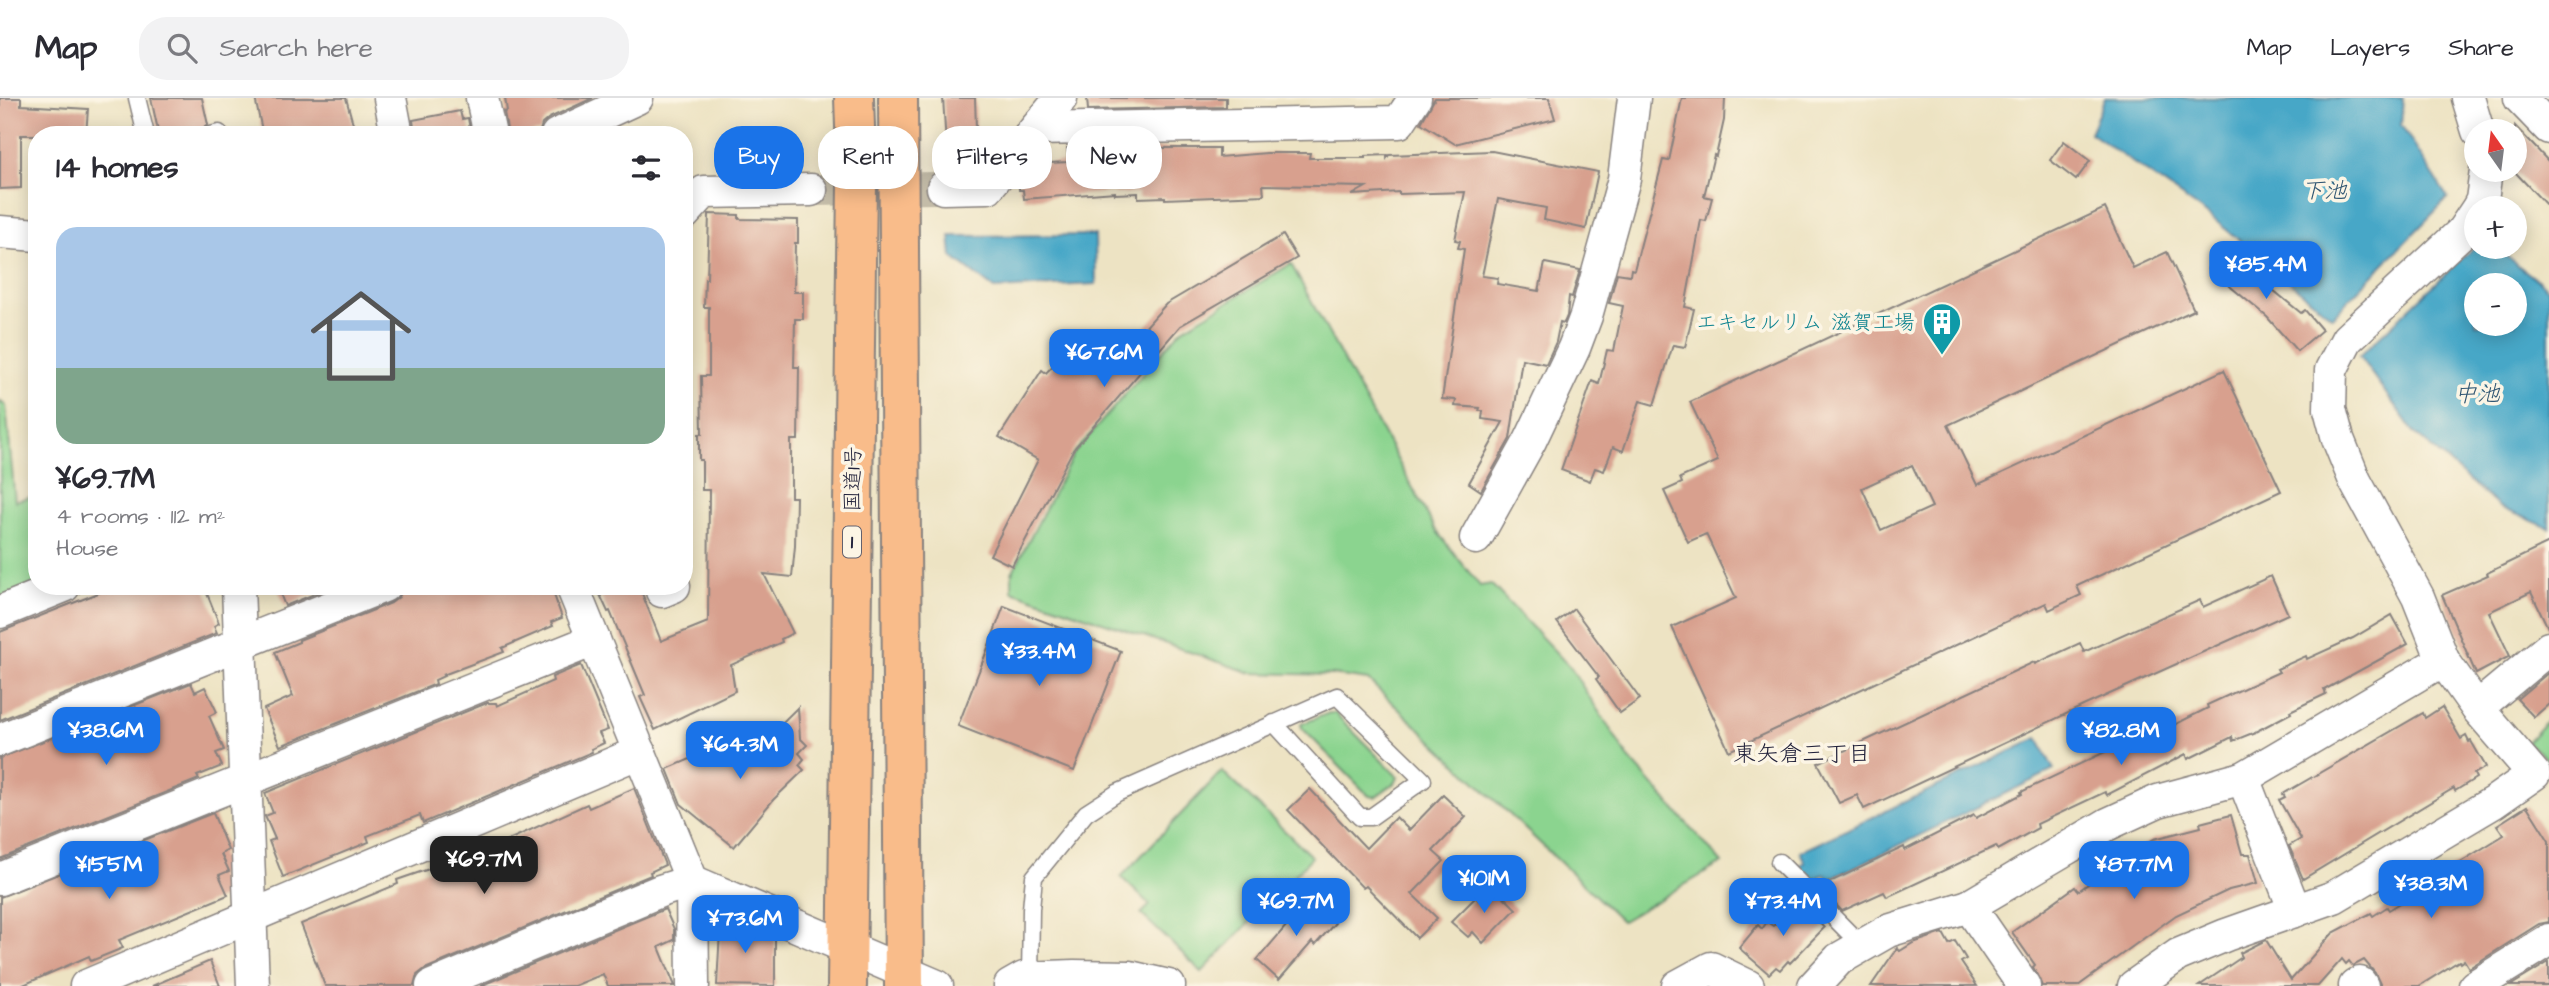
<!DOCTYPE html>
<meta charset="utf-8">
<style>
body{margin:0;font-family:"Architects Daughter","Klee One",sans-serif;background:#f2f2f3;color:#2b2b33;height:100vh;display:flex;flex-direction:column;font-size:26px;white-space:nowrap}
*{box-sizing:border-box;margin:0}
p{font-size:23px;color:#7c7c81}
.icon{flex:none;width:38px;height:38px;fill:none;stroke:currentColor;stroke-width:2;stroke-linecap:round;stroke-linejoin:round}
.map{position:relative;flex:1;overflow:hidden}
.sheet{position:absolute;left:28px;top:28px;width:665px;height:469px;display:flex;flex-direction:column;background:#fff;border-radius:28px;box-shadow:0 4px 18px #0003}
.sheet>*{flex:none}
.top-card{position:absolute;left:714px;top:28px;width:665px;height:63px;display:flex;gap:14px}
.needle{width:46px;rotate:346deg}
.controls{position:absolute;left:2464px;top:21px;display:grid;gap:14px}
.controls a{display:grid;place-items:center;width:63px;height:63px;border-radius:50%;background:#fff;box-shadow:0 4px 18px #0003;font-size:35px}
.price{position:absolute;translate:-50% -60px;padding:0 16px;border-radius:14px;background:#1a73e8;color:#fff;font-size:23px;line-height:46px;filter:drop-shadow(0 2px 4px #0008)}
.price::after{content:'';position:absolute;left:50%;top:42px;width:21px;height:16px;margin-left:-10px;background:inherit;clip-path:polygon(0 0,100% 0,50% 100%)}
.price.active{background:#222;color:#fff}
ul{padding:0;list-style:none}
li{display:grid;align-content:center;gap:14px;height:371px;padding:0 28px}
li+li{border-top:2px solid #e1e1e2}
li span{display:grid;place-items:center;height:217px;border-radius:21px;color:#555}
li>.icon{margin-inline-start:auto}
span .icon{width:126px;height:126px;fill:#fffc;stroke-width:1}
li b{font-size:30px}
h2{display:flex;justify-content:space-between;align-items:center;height:84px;padding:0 28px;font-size:30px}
.chip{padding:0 24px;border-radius:28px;background:#fff;box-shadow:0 4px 18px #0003;font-size:24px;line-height:63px}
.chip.active{background:#1a73e8;color:#fff}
header{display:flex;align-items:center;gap:42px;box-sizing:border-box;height:98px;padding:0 35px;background:#fff;border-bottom:2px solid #e1e1e2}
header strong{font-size:33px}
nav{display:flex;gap:38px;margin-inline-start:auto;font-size:24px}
.search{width:490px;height:63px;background:#f2f2f3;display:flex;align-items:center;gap:18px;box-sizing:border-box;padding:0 24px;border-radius:28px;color:#7c7c81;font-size:26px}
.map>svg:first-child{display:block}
.green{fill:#8bd48f;stroke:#567b65;stroke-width:2}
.water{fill:#47a7c7;stroke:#346481;stroke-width:2;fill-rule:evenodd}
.building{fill:#d8a08e;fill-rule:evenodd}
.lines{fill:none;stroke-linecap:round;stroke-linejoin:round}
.minor-tunnel{stroke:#c4bca8;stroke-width:32;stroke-dasharray:32 16;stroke-linecap:butt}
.service-casing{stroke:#88827f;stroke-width:19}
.minor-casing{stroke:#88827f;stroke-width:35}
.trunk-casing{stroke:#88827f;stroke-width:42}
.service{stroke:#fff;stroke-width:16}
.minor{stroke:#fff;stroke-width:32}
.trunk{stroke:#f9bc8a;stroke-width:38}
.labels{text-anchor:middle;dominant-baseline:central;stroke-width:7;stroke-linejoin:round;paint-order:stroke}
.shield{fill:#fcf5e5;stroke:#63616e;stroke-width:2}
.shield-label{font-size:19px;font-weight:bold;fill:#22223b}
.culture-label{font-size:21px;fill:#0d838f;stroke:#fcf5e5;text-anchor:end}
.street-label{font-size:21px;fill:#22223b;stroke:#fcf5e5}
.water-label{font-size:23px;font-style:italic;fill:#315773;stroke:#fcf5e5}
.neighbourhood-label{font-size:23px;fill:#22223b;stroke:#fcf5e5}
</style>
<header>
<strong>Map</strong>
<div class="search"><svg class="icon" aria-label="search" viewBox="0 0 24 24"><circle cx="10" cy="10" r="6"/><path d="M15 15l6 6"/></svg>Search here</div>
<nav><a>Map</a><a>Layers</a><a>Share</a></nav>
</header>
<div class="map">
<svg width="2549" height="888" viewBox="0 0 2549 888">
<rect width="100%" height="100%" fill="#fcf5e5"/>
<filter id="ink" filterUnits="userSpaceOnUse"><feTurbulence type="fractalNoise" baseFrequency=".0143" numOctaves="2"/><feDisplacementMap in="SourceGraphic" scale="14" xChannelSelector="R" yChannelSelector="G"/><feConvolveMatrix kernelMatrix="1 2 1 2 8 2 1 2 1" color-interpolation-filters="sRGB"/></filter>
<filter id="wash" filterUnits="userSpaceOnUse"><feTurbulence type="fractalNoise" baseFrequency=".00686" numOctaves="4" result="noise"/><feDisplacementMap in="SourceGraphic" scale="28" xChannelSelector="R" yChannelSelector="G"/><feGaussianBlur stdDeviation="1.57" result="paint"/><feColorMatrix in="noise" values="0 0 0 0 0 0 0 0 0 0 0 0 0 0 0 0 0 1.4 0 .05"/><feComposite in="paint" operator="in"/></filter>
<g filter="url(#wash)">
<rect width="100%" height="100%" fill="#ede3c3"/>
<g class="green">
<path d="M1291 166 1435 431 1480 488 1491 486 1570 569 1628 659 1722 765 1622 823 1368 582 1333 577 1251 575 1012 493V475L1074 355 1181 232Z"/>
<path d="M0 303 6 308 15 403 37 397V486L0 501Z"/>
<path d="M1329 615H1335L1398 679 1396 684 1375 699 1369 698 1302 630 1301 626Z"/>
<path d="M2549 620V663L2527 644Z"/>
<path d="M1222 673 1312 759 1202 874 1141 816 1150 807 1121 779Z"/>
</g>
<g class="water">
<path d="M2105 0H2403L2401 27 2448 100 2332 219 2211 119 2090 35Z"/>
<path d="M1095 137 1096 186 994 191 952 159 950 138Z"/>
<path d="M2476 147V149H2494L2549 191V430L2499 409 2414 334 2359 258ZM2476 187H2515V226H2476Z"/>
<path d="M2038 640 2054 672 1828 782 1825 776 1809 785 1795 770 1805 764 1800 754Z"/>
</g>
<g id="blocks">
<g class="building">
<path d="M0 0H21V7L88 11 86 37H21V90L0 91Z"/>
<path d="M151 0H202L208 27 203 30 201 37H159Z"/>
<path d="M255 0H346L356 37H263Z"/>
<path d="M505 0H593L549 20 542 26 540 33 516 37H508L504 14 507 13Z"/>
<path d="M943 0H975L976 31H987L989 59 987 61 947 63Z"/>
<path d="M1087 0H1226V9L1088 12Z"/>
<path d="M1435 0H1549L1555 21 1455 46 1421 25Z"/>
<path d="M1682 0H1725L1724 22 1716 58 1714 57 1704 98 1712 100 1706 123 1701 122 1685 209 1694 211 1685 249 1673 247 1654 307 1640 303 1623 353 1613 349 1604 373 1595 370 1590 383 1561 372 1592 283 1599 286 1607 252 1614 253 1623 208 1609 205 1617 175 1630 177 1631 171 1634 172 1663 62 1669 63Z"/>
<path d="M460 13 462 21 468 20 471 37H415L413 22Z"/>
<path d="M2515 28 2549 64V110L2515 74Z"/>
<path d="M2064 43 2090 63 2076 82 2050 62Z"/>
<path d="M1152 47V50H1219V59L1267 55H1310L1309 60H1365V58L1387 57V60L1389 57 1492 53 1598 74 1586 131 1544 122 1546 110 1498 101 1482 178 1498 180 1497 186 1539 193 1545 165 1580 172 1572 199 1569 198 1567 218 1564 225 1560 224 1556 244 1546 266 1522 261 1510 341 1481 393 1469 385 1503 324 1482 321 1483 313H1479L1480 310 1455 308 1456 302 1442 301 1464 151 1458 150 1460 143 1455 142 1465 94 1399 96V94L1352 97 1366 89 1263 87 1264 97 1165 101V99L1138 100V95L1115 96V94L1024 101 1023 92H1019V81L1030 66 1068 64 1067 50Z"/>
<path d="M2105 110 2133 170 2167 154 2194 212 1948 327 1977 387 2224 272 2281 393 2077 488 2081 497 2049 512 2046 505 1729 653 1672 529 1736 500 1706 436 1688 444 1664 393 1682 385 1680 380 1718 363 1690 304ZM1912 367 1932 409 1881 432 1862 390Z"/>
<path d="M709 116 739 117V121L798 122V145H795L794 194H803V221H795L794 269H799L798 342H791V399H796L795 448 792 479 764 476 793 535 781 541 782 544 731 567 735 593 655 632 640 599 645 597 610 513 608 514 596 488H639L661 543 708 524 709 392H702V362H699V336H702L701 278H709V209H704L705 181H707Z"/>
<path d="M1283 137 1297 160 1180 228 1073 352 1012 468 990 457 1038 362 999 339 1042 272 1046 275 1078 241 1111 268 1166 206Z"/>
<path d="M2223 151 2301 215 2305 212 2322 232 2297 253 2267 219 2208 170Z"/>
<path d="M2549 445V532L2531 494 2489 514 2510 558 2476 576 2442 497 2488 477 2487 475Z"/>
<path d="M2271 478 2288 516 2083 608 1864 711 1857 697 1839 705 1818 665 2034 564 2035 566 2080 545 2084 554 2200 502 2203 509Z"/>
<path d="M116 488H204L219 525 214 528 217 535 0 622V534Z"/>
<path d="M277 488H334L285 508Z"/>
<path d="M402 488H551L562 520 551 524 553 528 502 550 504 554 443 577 444 578 435 582 436 586 280 648 264 611 293 598 275 554 299 544V542L391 505 399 499Z"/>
<path d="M1004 508 1121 553 1074 673 958 628Z"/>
<path d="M1574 511 1640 601 1620 615 1596 581 1599 579 1557 524Z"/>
<path d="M2392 517 2408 546 2324 592 2326 596 2290 613 2291 615 2255 634 2233 643 2232 639 2188 661 2186 656 2107 697 2105 694 2037 726 2038 730 1998 752 1996 748 1887 799 1884 794 1842 813 1819 789 1904 749 1905 752 1974 717 1976 720 2022 696 2021 694 2164 626 2166 631 2208 610 2207 607 2279 574 2277 571 2306 558 2307 561 2353 540Z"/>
<path d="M581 567 608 632 599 635 604 645 591 651 592 654 423 725 420 717 367 738 369 744 283 779 269 743 275 741 265 718 273 715 265 695 487 605H496L497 608 553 583 552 579Z"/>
<path d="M2549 574V606L2534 619 2517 601Z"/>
<path d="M191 585 195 594 205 589 217 614 209 618 224 652 216 655 222 668 197 678 199 681 0 761V660Z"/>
<path d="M798 609 800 640 807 647 799 655 804 661 799 667 804 672 773 702 734 749 681 706 667 671 732 643 736 670Z"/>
<path d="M2442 609 2461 641 2466 638 2469 644 2471 643 2486 669 2474 676 2476 680 2455 693 2454 690 2303 781 2289 748 2301 741 2279 702 2285 699 2283 696 2423 615 2425 620Z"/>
<path d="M634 690 665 767 650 774 651 777 425 871 417 877 414 888H325L301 826 398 786 397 782 493 749 587 706 589 710Z"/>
<path d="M1310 691 1366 750 1396 719 1409 732 1443 697 1466 719 1433 753 1444 763 1412 796 1437 820 1417 840 1366 788 1363 790 1288 712Z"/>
<path d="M2527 708 2549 743V824L2539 826 2469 870 2464 862 2460 865 2459 863 2419 888H2381L2375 875 2364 862 2353 868 2349 863 2346 866 2342 861 2318 888H2199L2242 859 2240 855 2266 842 2291 882 2333 835 2371 815 2373 818 2387 809 2389 812 2435 784 2433 781 2504 737 2497 727Z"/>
<path d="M213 715 228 752 221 756 229 773 219 777 228 797 119 842 123 850 91 863 89 858 21 888H0V799Z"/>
<path d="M2231 717 2242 756H2250L2258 785 2229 792 2176 817 2078 888H2042L2033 869 2035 867 2012 834 2075 789 2078 793 2119 765 2118 762 2154 741 2201 729 2200 725Z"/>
<path d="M1493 788 1516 811 1483 845 1473 834 1468 839 1451 824 1476 799 1479 802Z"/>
<path d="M1308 800 1335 825 1315 847 1312 844 1279 882 1257 862 1293 820 1291 817Z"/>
<path d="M1801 801 1821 822 1818 823 1824 830 1790 865 1788 863 1780 872 1776 869 1769 876 1739 850 1758 827 1762 831 1767 824 1773 828Z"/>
<path d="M665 811 674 831V842L659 849 675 888H608L603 876 574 888H480Z"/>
<path d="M721 815 748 827 747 829 775 839V888L717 887Z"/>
<path d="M1943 835 1949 846 1955 843 1966 861 1961 864 1977 888H1871L1897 850 1900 853 1913 845Z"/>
<path d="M210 863 220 888H152Z"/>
<path d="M2549 864V888H2510Z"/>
</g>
</g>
</g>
<g filter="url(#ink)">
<use href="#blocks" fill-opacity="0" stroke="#88827f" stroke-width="2"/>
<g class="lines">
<path class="minor-tunnel" d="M811 92 943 90"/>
<g class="service-casing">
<g id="service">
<path d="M137 0 146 37"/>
<path d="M211 37 219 35"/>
<path d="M1779 764 1862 848"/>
<path d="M1030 880 1031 811 1034 779 1086 715 1117 695 1337 598 1423 682 1371 719H1360L1274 625"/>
</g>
</g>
<g class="minor-casing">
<g id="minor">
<path d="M390 0 397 37"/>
<path d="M482 0 490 37"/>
<path d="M2468 0 2478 33"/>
<path d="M2520 0 2549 30"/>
<path d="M1036 31 1399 24 1415 0"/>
<path d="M557 37 637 0"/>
<path d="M943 90 988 89 1061 0"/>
<path d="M2478 110 2482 102 2486 72"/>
<path d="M684 116 704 94 811 92"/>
<path d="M0 134 37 137"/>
<path d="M1476 440 1530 343 1574 250 1586 218 1624 81 1634 0"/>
<path d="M238 488 253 888"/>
<path d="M572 488 692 783 693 888"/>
<path d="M662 493 674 488"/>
<path d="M0 514 64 488"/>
<path d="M2477 610 2549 550"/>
<path d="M0 642 384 488"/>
<path d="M2243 680 2295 813"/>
<path d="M0 781 594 542"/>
<path d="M1969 808 2108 726 2158 703 2243 680 2443 562"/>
<path d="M86 888 640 654"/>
<path d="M432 888 660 793 692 783 937 888"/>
<path d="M1010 888 1024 880 1074 878 1130 879 1169 888"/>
<path d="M1678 888 1711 870 1748 888"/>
<path d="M1814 888 1839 861 1888 833 1969 808 2024 888"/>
<path d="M2134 888 2178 857 2226 837 2334 799 2494 704 2534 676 2477 610 2443 562 2418 499 2355 383 2338 341 2330 311 2331 272 2347 241 2462 134 2476 113"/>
<path d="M2355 888 2360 885 2362 888"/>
<path d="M2475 888 2549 842"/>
</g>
</g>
<g class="trunk-casing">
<g id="trunk">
<path d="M898 0 904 888"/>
<path d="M847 888 857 85 854 0"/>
</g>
</g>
<use href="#service" class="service"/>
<use href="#minor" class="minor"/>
<use href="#trunk" class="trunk"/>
</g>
</g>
<defs>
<g id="building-pin" transform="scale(2.0125)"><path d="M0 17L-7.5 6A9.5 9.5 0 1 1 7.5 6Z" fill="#0f9aa8" stroke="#fcf5e5"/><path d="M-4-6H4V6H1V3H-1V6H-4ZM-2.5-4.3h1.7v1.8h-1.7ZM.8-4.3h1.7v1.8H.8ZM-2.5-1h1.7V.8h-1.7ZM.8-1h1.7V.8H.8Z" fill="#fff"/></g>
</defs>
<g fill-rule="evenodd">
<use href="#building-pin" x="1942" y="224"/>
</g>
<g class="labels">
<rect class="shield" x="843" y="428.5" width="18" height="31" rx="5"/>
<g class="shield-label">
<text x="852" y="444">1</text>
</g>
<g class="culture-label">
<text x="1915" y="224">エキセルリム 滋賀工場</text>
</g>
<g class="street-label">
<text transform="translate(853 381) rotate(-89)">国道1号</text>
</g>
<g class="water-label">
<text x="2324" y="93">下池</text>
<text x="2477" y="296">中池</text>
</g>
<g class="neighbourhood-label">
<text x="1802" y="656">東矢倉三丁目</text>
</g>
</g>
</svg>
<div class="controls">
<a><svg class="needle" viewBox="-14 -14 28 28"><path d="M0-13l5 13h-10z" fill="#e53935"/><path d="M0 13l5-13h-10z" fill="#7c7c81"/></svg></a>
<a>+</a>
<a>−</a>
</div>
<b class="price" style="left:2266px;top:203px">¥85.4M</b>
<b class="price" style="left:1104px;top:291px">¥67.6M</b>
<b class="price" style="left:1039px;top:590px">¥33.4M</b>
<b class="price" style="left:106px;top:669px">¥38.6M</b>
<b class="price" style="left:2121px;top:669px">¥82.8M</b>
<b class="price" style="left:740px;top:683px">¥64.3M</b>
<b class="price active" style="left:484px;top:798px">¥69.7M</b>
<b class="price" style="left:109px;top:803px">¥155M</b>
<b class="price" style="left:2134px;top:803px">¥87.7M</b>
<b class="price" style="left:1484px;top:817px">¥101M</b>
<b class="price" style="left:2431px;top:822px">¥38.3M</b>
<b class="price" style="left:1296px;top:840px">¥69.7M</b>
<b class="price" style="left:1783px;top:840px">¥73.4M</b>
<b class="price" style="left:745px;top:857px">¥73.6M</b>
<div class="top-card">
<a class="chip active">Buy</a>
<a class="chip">Rent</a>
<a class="chip">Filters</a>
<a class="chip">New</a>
</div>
<section class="sheet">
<h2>14 homes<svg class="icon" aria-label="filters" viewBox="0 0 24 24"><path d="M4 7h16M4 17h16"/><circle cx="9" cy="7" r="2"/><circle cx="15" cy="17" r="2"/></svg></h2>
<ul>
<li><span style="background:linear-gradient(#a9c7e8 65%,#7fa58c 0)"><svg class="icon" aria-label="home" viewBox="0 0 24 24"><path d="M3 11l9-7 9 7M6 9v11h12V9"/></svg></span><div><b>¥69.7M</b><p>4 rooms · 112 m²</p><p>House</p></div></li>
</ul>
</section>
</div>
